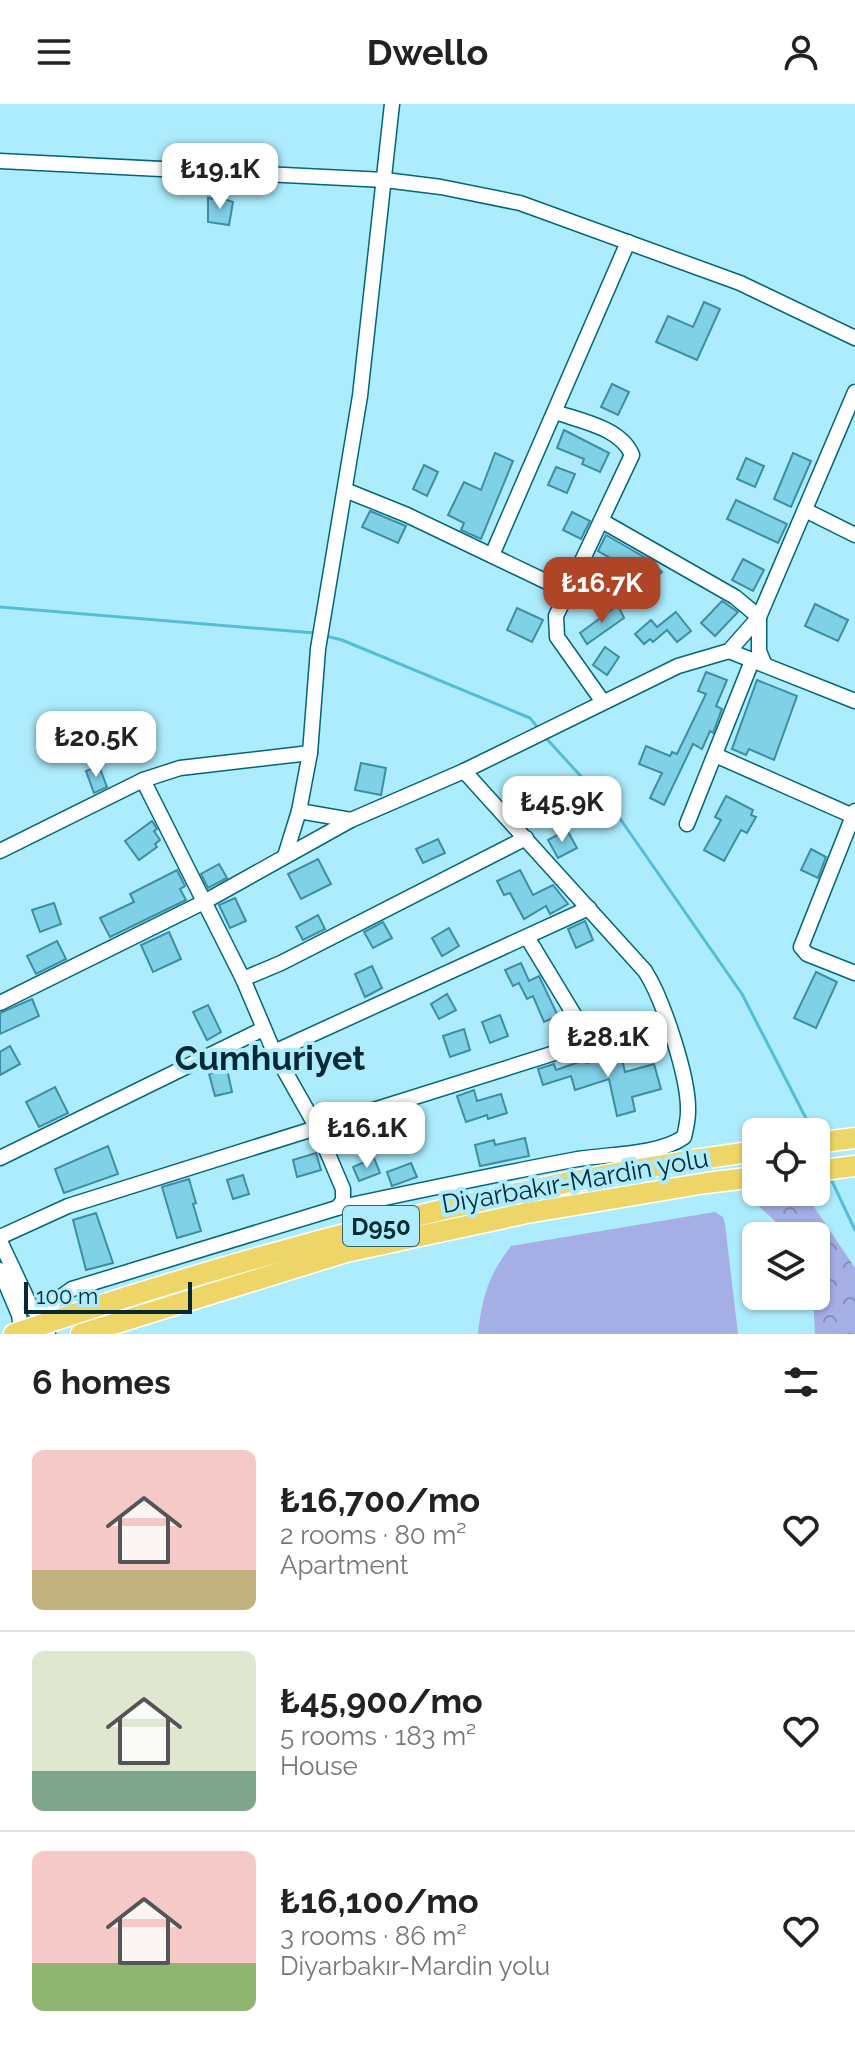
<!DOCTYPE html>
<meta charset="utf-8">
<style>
body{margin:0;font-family:Raleway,sans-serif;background:#f2f2f2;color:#222;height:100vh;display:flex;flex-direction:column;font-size:30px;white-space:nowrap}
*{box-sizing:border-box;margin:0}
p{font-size:26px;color:#767676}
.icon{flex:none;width:44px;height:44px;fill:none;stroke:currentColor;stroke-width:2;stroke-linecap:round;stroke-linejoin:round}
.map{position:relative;height:1230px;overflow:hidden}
.side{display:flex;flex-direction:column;background:#fff;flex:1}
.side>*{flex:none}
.controls{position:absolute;left:742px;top:1014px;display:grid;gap:16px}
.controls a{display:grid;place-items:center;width:88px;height:88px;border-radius:12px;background:#fff;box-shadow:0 2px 6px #0004;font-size:40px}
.scale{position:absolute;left:24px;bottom:20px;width:168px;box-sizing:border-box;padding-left:8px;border:4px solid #062a33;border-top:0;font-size:22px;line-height:28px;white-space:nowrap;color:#062a33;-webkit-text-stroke:6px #adecfd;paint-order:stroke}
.price{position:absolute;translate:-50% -68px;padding:0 18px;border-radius:16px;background:#fff;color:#222;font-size:26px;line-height:52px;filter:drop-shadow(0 2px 4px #0008)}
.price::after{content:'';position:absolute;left:50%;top:48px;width:24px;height:18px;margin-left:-12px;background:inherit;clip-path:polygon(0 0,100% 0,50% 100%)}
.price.selected{background:#ae4527;color:#fff}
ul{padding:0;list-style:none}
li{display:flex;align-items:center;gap:24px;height:200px;padding:0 32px}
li+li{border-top:2px solid #e0e0e0}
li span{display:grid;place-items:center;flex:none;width:224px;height:160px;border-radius:12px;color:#555}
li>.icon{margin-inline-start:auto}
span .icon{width:96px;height:96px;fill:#fffc;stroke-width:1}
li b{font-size:34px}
h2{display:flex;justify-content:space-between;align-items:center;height:96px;padding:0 32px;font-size:34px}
header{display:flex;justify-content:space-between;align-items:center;height:104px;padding:0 32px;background:#fff;font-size:36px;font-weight:700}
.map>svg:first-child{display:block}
.park{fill:url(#park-crowns)}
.garden{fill:#a5aee5}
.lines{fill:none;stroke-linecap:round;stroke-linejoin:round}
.stream{stroke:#54bdd7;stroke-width:3}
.building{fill:#80d0e6;stroke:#3d8ea3;stroke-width:2}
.minor-casing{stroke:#006679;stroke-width:17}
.highway-casing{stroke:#fff;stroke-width:23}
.minor{stroke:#fff;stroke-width:14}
.highway{stroke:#eed567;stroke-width:20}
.labels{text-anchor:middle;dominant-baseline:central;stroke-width:8;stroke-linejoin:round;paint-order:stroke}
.shield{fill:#adecfd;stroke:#386470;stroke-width:2}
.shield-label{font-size:24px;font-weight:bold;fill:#062a33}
.street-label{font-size:26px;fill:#062a33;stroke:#adecfd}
.district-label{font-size:34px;font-weight:bold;fill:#062a33;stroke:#adecfd}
</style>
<header><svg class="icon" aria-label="menu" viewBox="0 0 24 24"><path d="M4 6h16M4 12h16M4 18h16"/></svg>Dwello<svg class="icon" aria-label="person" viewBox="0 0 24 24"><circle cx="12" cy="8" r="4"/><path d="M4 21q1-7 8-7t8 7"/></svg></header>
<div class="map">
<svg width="855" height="1230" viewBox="0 0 855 1230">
<defs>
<pattern id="park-crowns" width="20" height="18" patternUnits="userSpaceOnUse" patternTransform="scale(2)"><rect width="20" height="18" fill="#a5aee5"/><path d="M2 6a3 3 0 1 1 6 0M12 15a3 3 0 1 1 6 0" fill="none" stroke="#848eba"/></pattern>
</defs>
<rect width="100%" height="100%" fill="#adecfd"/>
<path class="park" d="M793 1088H804L855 1164V1230H815L813 1192H816V1132H785L775 1117 752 1096 769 1097Z"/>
<path class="garden" d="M715 1108 723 1113 725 1120 738 1230H478C482 1193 488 1172 511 1142Z"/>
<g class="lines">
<g class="stream">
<path d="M0 503 315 529"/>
<path d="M326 532 342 536 530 614 538 624"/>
<path d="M545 633 621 716 742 890 813 1028"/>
<path d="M830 1073 855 1126"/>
</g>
</g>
<g class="building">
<path d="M214 92 233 98 229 121 208 118V94L214 95Z"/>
<path d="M704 198 720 205 697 256 656 238 668 212 693 223Z"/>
<path d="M612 280 629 288 618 311 601 303Z"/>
<path d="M564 326 609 349 600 368 582 360 584 355 557 344Z"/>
<path d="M495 349 513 357 481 435 461 426 464 419 448 411 464 378 481 386Z"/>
<path d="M793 349 811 357 791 403 774 395Z"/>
<path d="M746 354 764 362 755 383 737 375Z"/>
<path d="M424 361 438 368 427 392 413 385Z"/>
<path d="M556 363 575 370 567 389 548 381Z"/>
<path d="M736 396 787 420 778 439 727 415Z"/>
<path d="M370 407 406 422 398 439 362 423Z"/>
<path d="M572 408 590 417 581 435 563 426Z"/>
<path d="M606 431 651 457 662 468 646 483 628 467 604 489 589 472 610 454 598 447Z"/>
<path d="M743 455 764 466 753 487 732 476Z"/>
<path d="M722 497 738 508 715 532 701 519Z"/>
<path d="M815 500 848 516 838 537 805 522Z"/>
<path d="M618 501 624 514 587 540 580 529Z"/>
<path d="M517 504 543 516 532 538 507 526Z"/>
<path d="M676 508 691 527 677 538 667 526 653 538 650 535 644 540 635 530 651 516 657 523Z"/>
<path d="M605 543 619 553 607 571 593 561Z"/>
<path d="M706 568 727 576 716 602 722 605 713 629 710 627 702 645 693 640 664 701 650 694 662 669 639 660 646 642 670 652 672 648 677 650 706 590 698 587Z"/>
<path d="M757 576 797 592 774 656 749 645 746 651 732 645Z"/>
<path d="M361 659 386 664 381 691 355 686Z"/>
<path d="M99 662 107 683 94 689 86 667Z"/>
<path d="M726 692 753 706 751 711 756 713 747 729 741 726 724 757 704 746 721 716 715 713Z"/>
<path d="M152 717 157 725 154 727 160 736 155 740 157 743 139 756 125 737Z"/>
<path d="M567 726 577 744 558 754 548 736Z"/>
<path d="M438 735 445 749 423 759 416 745Z"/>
<path d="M811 745 826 753 818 774 801 766Z"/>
<path d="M318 755 331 780 301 795 288 770Z"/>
<path d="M219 760 227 774 208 784 201 770Z"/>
<path d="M177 766 185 782 180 785 186 796 110 833 100 814 134 798 130 790Z"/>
<path d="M520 766 533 791 553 781 568 800 550 810 546 802 524 815 510 789 504 791 497 777Z"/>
<path d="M235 794 246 817 230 824 219 801Z"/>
<path d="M54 799 61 820 40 828 32 806Z"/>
<path d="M318 811 325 825 303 836 296 823Z"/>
<path d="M585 817 593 836 576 844 568 825Z"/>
<path d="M383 818 392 834 373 844 364 828Z"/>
<path d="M449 824 459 842 442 852 432 834Z"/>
<path d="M169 828 181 855 153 868 141 841Z"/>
<path d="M57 837 66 855 36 870 27 852Z"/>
<path d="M521 859 529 877 539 872 558 912 544 918 533 892 527 895 519 879 513 882 505 866Z"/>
<path d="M372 862 382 884 365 893 355 870Z"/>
<path d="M816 868 837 878 816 924 794 914Z"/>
<path d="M447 890 456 906 439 915 431 900Z"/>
<path d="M32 895 39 912 0 930V909Z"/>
<path d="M208 901 221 928 207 936 193 908Z"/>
<path d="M500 911 508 932 490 939 482 918Z"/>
<path d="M464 925 470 946 450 953 443 932Z"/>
<path d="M10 942 20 960 0 971V948Z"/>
<path d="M621 951 625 968 654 960 661 985 632 993 635 1007 617 1012 609 975 575 986 571 972 543 981 538 965 554 960 556 966 585 956 586 959Z"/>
<path d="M227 965 232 988 215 992 209 970Z"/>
<path d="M55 983 68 1009 39 1023 26 998Z"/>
<path d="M474 986 477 997 501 990 507 1009 488 1015 487 1011 466 1018 457 992Z"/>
<path d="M414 1007 423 1028 412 1032 413 1036 405 1039 402 1030 382 1037 374 1018 393 1011 394 1015Z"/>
<path d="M525 1034 529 1052 480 1062 475 1041 494 1036 495 1041Z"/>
<path d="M108 1042 118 1070 64 1089 55 1065Z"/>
<path d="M316 1049 321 1066 297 1073 293 1056Z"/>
<path d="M374 1054 380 1069 359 1077 353 1063Z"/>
<path d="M411 1059 417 1073 392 1082 387 1068Z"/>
<path d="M243 1071 249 1090 233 1095 227 1076Z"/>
<path d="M189 1075 196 1099 193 1100 201 1127 177 1134 162 1083Z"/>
<path d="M96 1109 113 1159 86 1166 73 1116Z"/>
</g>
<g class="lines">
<g class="minor-casing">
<g id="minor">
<path d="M0 57 385 76 441 83 520 99 740 179 855 234"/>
<path d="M555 308C581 317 621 324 632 351L556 512 557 533 603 598"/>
<path d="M345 386 407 411 568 488"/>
<path d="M805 406 855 431"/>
<path d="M602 417 735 493 759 513V547L764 559"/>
<path d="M492 451 628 138"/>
<path d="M729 547 855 597"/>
<path d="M715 651 853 712"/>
<path d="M299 707 351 716"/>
<path d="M855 707 801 843 807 850 855 869"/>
<path d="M687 720 752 557"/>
<path d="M0 747 143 676 180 664 310 649"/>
<path d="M285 752 299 707 310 649 318 545 360 292 392 0"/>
<path d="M527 833 590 937"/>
<path d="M243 875 281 859 526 734"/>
<path d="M0 899 204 798 351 716 464 667 678 562 729 547 759 513 855 288"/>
<path d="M274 948 589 804"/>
<path d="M0 1054 263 925"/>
<path d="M337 1104C417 1087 497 1070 578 1055 610 1050 659 1051 684 1033 686 1025 688 1016 688 1007 689 974 663 895 645 867L464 667"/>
<path d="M0 1133 68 1102 666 914"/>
<path d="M0 1137 31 1203 45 1218 48 1230"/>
<path d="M0 1166 19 1211 22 1230"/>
<path d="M45 1218 48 1202 72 1185 337 1104 343 1097V1085L317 1024 274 948 243 875 143 676"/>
</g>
</g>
<g class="highway-casing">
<g id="highway">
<path d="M816 1039 855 1034"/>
<path d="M816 1067 855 1062"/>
<path d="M14 1230C255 1148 504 1081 756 1047"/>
<path d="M81 1230 346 1148 527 1109 706 1079 756 1073"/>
</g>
</g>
<use href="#minor" class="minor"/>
<use href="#highway" class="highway"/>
</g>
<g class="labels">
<rect class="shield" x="343" y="1102" width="76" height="40" rx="6"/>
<g class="shield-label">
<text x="381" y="1122">D950</text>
</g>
<g class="street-label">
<text transform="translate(575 1077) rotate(-10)">Diyarbakır-Mardin yolu</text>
</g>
<g class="district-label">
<text x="270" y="954">Cumhuriyet</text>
</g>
</g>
</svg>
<div class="controls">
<a><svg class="icon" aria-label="locate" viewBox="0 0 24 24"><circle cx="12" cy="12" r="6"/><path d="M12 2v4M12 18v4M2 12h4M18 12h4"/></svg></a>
<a><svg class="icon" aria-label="layers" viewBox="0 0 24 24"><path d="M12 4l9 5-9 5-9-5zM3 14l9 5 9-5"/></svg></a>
</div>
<div class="scale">100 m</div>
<b class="price" style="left:220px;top:107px">₺19.1K</b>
<b class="price selected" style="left:602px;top:521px">₺16.7K</b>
<b class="price" style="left:96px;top:675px">₺20.5K</b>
<b class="price" style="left:562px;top:740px">₺45.9K</b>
<b class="price" style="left:608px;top:975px">₺28.1K</b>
<b class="price" style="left:367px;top:1066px">₺16.1K</b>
</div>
<section class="side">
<h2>6 homes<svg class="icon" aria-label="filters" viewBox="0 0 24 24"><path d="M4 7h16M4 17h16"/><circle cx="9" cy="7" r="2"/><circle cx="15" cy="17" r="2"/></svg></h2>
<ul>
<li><span style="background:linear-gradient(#f6c9c9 75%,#c2b280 0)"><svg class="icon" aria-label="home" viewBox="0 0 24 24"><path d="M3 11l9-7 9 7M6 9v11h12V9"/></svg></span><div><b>₺16,700/mo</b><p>2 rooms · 80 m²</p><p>Apartment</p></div><svg class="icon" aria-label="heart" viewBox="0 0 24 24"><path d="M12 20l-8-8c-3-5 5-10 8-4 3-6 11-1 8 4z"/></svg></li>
<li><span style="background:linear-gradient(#dfe7d0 75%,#7fa58c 0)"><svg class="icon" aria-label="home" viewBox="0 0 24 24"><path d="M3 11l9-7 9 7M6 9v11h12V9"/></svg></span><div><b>₺45,900/mo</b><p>5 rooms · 183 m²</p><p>House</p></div><svg class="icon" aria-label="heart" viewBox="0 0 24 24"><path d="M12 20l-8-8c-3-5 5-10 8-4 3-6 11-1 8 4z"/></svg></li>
<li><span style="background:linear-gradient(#f6c9c9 70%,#8fb573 0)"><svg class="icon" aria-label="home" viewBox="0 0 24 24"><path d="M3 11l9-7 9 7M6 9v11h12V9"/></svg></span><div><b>₺16,100/mo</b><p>3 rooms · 86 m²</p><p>Diyarbakır-Mardin yolu</p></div><svg class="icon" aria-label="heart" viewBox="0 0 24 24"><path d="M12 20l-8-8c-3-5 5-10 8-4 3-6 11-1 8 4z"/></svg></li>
</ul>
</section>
